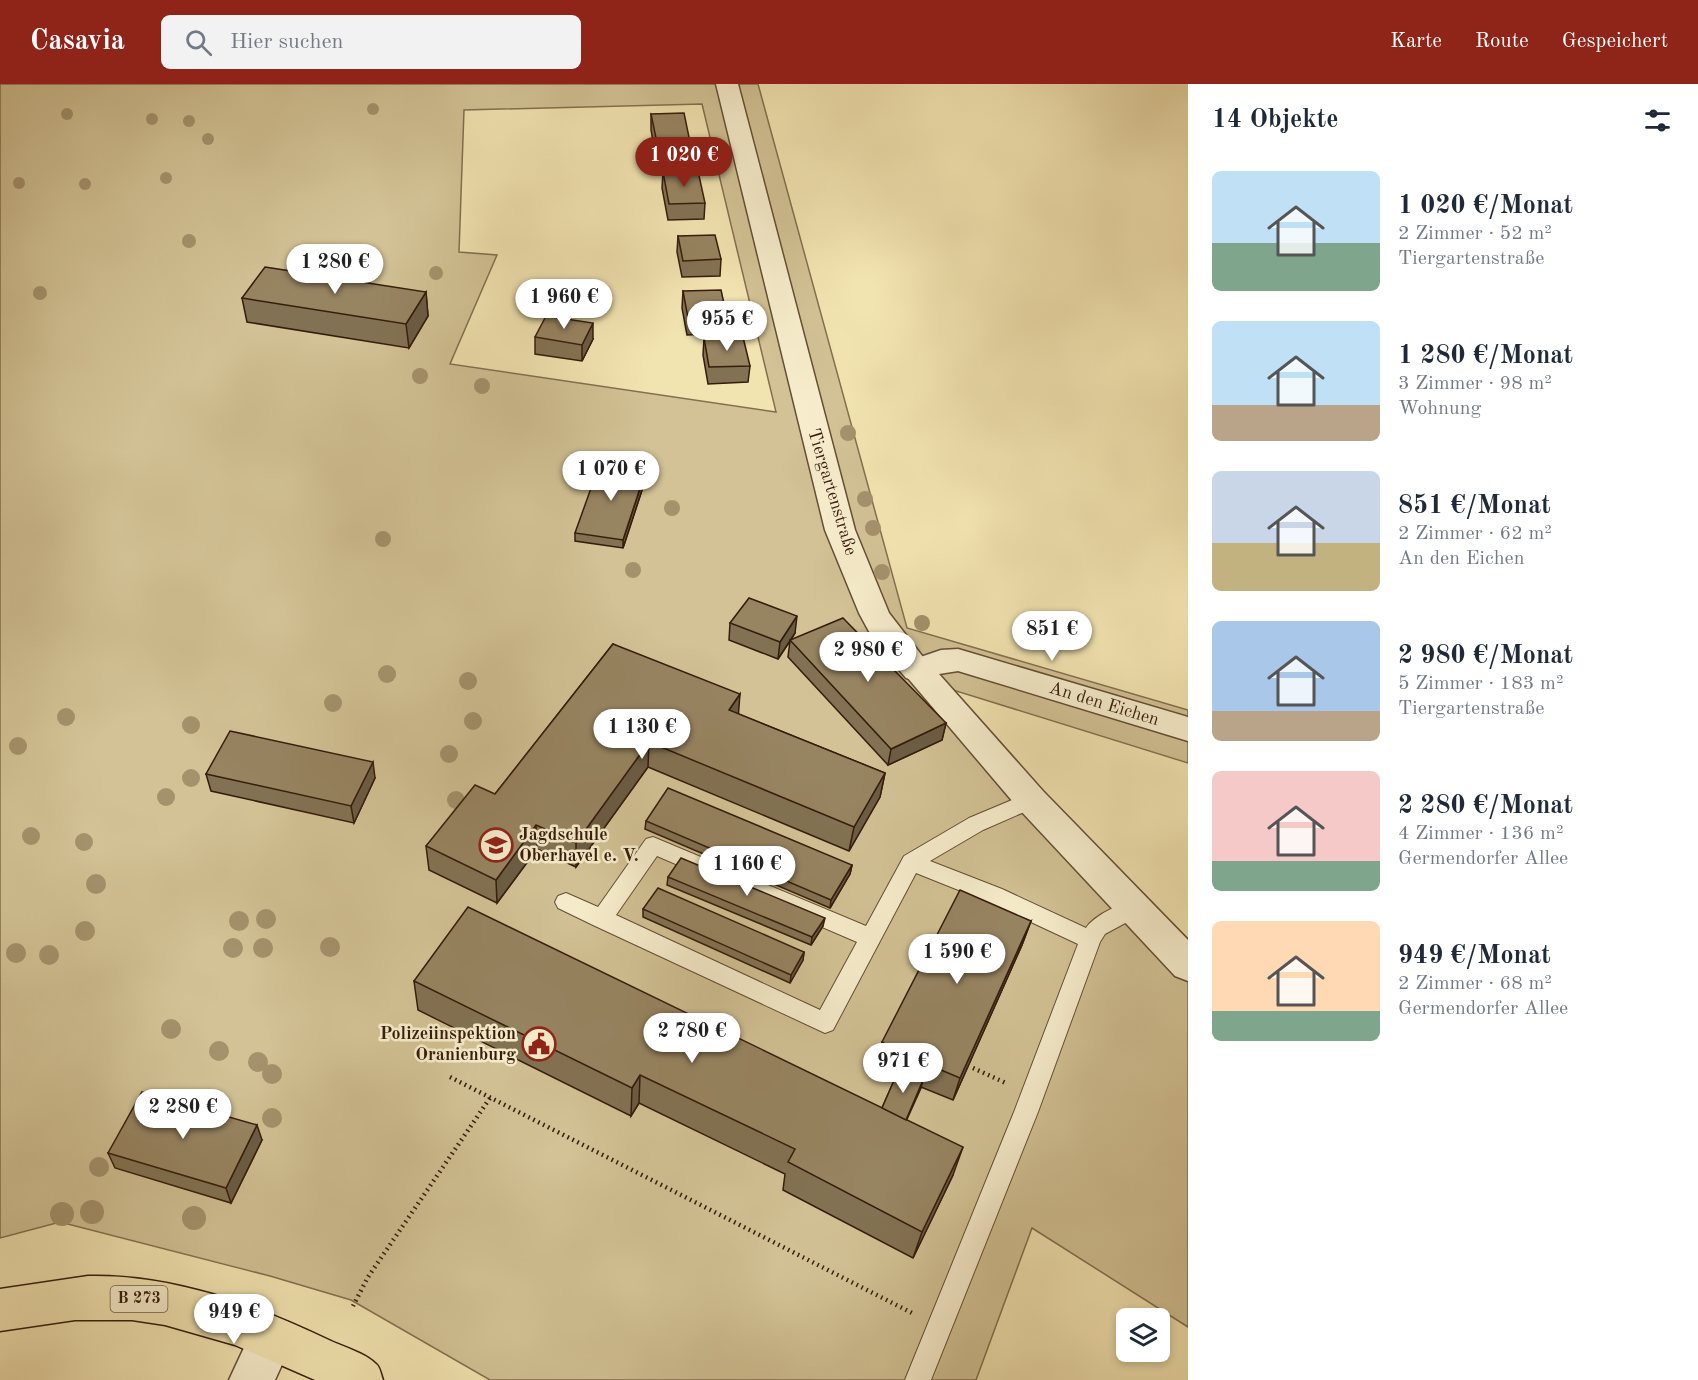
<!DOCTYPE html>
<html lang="de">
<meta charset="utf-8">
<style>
body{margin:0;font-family:"Old Standard TT",serif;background:#f2f2f3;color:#1f2937;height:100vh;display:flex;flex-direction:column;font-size:22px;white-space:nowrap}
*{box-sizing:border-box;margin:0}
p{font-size:20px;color:#747a83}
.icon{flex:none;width:33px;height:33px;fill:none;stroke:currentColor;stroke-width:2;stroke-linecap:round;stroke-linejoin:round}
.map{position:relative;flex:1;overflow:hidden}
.details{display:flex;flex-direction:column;background:#fff;width:510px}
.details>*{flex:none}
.fabs{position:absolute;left:1116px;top:1224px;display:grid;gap:12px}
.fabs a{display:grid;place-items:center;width:54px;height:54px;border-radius:9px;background:#fff;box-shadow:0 3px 9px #0003;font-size:30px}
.price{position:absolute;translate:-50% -51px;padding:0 14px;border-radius:21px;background:#fff;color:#222;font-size:20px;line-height:39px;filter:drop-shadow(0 2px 3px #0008)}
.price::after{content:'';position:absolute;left:50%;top:36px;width:18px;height:14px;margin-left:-9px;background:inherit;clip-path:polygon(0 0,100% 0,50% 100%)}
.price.selected{background:#8f2418;color:#fff}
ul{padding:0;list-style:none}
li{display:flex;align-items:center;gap:18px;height:150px;padding:0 24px}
li span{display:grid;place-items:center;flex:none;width:168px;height:120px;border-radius:9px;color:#555}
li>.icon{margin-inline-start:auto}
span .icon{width:72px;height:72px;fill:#fffc;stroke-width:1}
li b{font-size:26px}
h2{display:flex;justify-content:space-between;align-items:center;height:72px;padding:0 24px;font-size:26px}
header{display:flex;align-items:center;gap:36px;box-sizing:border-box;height:84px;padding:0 30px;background:#8f2418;color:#fff}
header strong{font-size:28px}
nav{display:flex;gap:33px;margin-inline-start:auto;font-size:21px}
.search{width:420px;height:54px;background:#f2f2f3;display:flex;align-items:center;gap:15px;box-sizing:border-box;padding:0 21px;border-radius:9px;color:#747a83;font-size:22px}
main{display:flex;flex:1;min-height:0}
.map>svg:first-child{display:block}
.green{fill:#d2c295;stroke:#846f50;stroke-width:1.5;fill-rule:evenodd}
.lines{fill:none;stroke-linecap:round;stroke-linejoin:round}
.service-casing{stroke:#644e34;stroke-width:2}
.minor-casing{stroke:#644e34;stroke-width:3}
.tertiary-casing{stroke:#644e34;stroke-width:3}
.primary-casing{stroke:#351c0b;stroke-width:3}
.path{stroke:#351c0b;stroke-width:4.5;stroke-dasharray:1.5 4;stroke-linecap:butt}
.service{fill:#f7edcc;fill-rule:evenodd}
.minor{fill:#f7edcc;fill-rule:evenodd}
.tertiary{fill:#f7edcc;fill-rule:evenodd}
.primary{fill:#f2e4b1;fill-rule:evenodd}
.tree{fill:#a4926c}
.wall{fill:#827253;stroke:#351c0b;stroke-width:1.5}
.shaded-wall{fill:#6a5c44;stroke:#351c0b;stroke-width:1.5}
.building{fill:#978461;stroke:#351c0b;stroke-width:1.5}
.labels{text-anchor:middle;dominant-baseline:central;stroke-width:5;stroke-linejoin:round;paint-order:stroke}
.shield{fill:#f7edcc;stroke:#6f5b45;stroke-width:1.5}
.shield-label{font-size:16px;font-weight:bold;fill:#351c0b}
.street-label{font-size:18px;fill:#351c0b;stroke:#f7edcc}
.poi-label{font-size:18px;font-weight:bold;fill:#351c0b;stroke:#f7edcc;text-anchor:start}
</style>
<header>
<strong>Casavia</strong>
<div class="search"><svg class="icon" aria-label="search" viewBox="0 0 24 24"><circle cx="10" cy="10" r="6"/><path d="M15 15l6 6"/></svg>Hier suchen</div>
<nav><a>Karte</a><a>Route</a><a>Gespeichert</a></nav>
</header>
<main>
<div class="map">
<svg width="1188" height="1296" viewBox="0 0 1188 1296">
<rect width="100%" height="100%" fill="#f2e4b1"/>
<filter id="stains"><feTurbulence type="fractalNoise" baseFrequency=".00333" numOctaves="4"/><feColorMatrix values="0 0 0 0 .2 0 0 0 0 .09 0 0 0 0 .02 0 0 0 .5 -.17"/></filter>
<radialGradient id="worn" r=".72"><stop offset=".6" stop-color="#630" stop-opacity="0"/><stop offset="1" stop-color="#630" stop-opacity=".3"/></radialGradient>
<path class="green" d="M0 0H758L907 544 1188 626V679L950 605 966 629 1188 855V1243L1032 1144 976 1296H490L351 1216 270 1192 60 1138 0 1154ZM702 20 776 328 450 280 497 171 459 168 464 26Z"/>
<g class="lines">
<g class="service-casing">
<path id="service" d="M1031 708 1038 710 1041 716 1038 722 983 746 930 777 1002 805 1086 844C1093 832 1128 813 1142 818L1145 824 1142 830 1105 850 1100 858 1038 1028 931 1296H905L1014 1028 1078 860 986 817 916 789 833 946 825 949 593 841 558 824 555 818 558 812 566 809 598 823 646 755 653 753 866 842 904 772 969 734ZM657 772 857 858 820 926 616 831Z"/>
</g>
<g class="minor-casing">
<g id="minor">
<path d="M716 0H738L855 446 889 529 933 586 928 594 917 597 906 594 873 555 859 529 825 446Z"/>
<path d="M272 1232 288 1238 294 1254 275 1296H229L256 1238Z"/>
</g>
</g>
<g class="tertiary-casing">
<path id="tertiary" d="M958 565 1188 633V657L958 587 939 590 1043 707 1188 856V897L1175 892 1019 725 901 586 906 578 941 566Z"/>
</g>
<g class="primary-casing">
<path id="primary" d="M88 1192C172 1190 256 1221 331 1257 344 1263 365 1269 376 1280 380 1283 381 1291 383 1296H315L235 1261 165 1241 132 1236H75L0 1247V1205Z"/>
</g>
<g class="path">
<path d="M973 984 1008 1000"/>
<path d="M450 993 914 1230"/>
<path d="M353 1222 368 1193 490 1014"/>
</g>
<use href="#service" class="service"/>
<use href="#minor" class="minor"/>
<use href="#tertiary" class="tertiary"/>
<use href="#primary" class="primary"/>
</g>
<g class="tree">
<circle cx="373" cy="25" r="6"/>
<circle cx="67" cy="30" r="6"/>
<circle cx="152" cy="35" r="6"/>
<circle cx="189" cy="37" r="6"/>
<circle cx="208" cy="55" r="6"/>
<circle cx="166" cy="94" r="6"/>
<circle cx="19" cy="99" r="6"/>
<circle cx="85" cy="100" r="6"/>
<circle cx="189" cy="157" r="7"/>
<circle cx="436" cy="189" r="7"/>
<circle cx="40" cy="209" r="7"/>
<circle cx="420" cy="292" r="8"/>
<circle cx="482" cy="302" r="8"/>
<circle cx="848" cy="349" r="8"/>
<circle cx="865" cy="415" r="8"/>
<circle cx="672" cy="424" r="8"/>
<circle cx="873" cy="444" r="8"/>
<circle cx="383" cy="455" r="8"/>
<circle cx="633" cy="486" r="8"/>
<circle cx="882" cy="488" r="8"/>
<circle cx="922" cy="539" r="8"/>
<circle cx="387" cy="590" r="9"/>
<circle cx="468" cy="597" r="9"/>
<circle cx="333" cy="619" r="9"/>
<circle cx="66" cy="633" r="9"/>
<circle cx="473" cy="637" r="9"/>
<circle cx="191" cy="641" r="9"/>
<circle cx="18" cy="662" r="9"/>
<circle cx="449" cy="670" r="9"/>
<circle cx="191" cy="694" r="9"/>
<circle cx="166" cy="713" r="9"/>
<circle cx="456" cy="716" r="9"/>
<circle cx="31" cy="752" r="9"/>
<circle cx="84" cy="758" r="9"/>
<circle cx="96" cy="800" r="10"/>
<circle cx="266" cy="835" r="10"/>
<circle cx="239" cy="837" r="10"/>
<circle cx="85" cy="847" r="10"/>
<circle cx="330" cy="863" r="10"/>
<circle cx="233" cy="864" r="10"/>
<circle cx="263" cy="864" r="10"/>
<circle cx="16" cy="869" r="10"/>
<circle cx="49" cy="871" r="10"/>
<circle cx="171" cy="945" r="10"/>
<circle cx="219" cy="967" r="10"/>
<circle cx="258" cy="978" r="10"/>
<circle cx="272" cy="990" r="10"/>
<circle cx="272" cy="1034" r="10"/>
<circle cx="99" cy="1083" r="10"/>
<circle cx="92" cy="1128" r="12"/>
<circle cx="62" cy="1130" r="12"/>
<circle cx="194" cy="1134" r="12"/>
</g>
<g class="wall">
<path d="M651 30 690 58V74L656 75 651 46Z"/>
<path d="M663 88 705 119 704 135 668 136 662 104Z"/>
<path d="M678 152 721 175 720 192 682 193 677 168Z"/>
<path d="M683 207 727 233 726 249 687 251 682 224Z"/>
<path d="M426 208 428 232 409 264 247 238 242 214Z"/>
<path d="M535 253 593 255 582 277 535 270Z"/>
<path d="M704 254 750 282 748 298 708 300 703 271Z"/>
<path d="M646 386V394L623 464 575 457V449Z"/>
<path d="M730 539 795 549 791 556 946 639 942 656 888 681 788 573 790 557 778 575 729 556Z"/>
<path d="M613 560 738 630 885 689 880 713 849 767 648 683 576 783 537 765 497 819 429 786 426 762 495 710Z"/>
<path d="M206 690 375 694 354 739 211 707Z"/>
<path d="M646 737 852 781 850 790 830 824 645 745Z"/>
<path d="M668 793 823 842 811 861 667 801Z"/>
<path d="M643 825 804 868 803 876 790 899 643 833Z"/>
<path d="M1031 837 1022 861 953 1016 921 1003 906 1036 953 1091 913 1174 783 1106 785 1090 639 1019 631 1032 418 926 414 897 882 1024 896 992 876 981 882 958Z"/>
<path d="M262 1056 231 1119 115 1084 108 1069Z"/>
</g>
<g class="shaded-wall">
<path d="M426 208 428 232 409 264 406 240Z"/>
<path d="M593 239V255L582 277V261Z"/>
<path d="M646 386V394L623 464V456Z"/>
<path d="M797 532 795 549 778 575 780 558Z"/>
<path d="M740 610 738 635 729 626Z"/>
<path d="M946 639 942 656 888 681 891 665Z"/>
<path d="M649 658 648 683 576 783V759Z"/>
<path d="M373 678 375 694 354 739 351 722Z"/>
<path d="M885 689 880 713 849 767 854 743Z"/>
<path d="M536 741 537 765 497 819 496 796Z"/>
<path d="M852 781 850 790 830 824 831 816Z"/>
<path d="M825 834 823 842 811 861 812 853Z"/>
<path d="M1031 837 1022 861 953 1016 960 994Z"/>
<path d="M804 868 803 876 790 899 791 891Z"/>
<path d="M640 991 639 1019 631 1032 632 1004Z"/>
<path d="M923 996 921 1004 895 1062 897 1054Z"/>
<path d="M257 1041 262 1056 231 1119 226 1104Z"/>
<path d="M963 1063 953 1091 913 1174 922 1148Z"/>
</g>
<g class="building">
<path d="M684 29 690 58 657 59 651 30Z"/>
<path d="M698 87 705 119 669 120 663 88Z"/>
<path d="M715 151 721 175 683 177 678 152Z"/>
<path d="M265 183 426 208 406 240 242 214Z"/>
<path d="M721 206 727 233 688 234 683 207Z"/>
<path d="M546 232 593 239 582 261 535 253Z"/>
<path d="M743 253 750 282 709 283 704 254Z"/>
<path d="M600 379 646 386 623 456 575 449Z"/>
<path d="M749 514 797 532 780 558 730 539Z"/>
<path d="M843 534 946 639 891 665 790 556Z"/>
<path d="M613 560 740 610 729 626 885 689 854 743 649 658 576 759 536 741 496 796 426 762 475 701 495 710Z"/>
<path d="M230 647 373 678 351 722 206 690Z"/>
<path d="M668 704 852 781 831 816 646 737Z"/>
<path d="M681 774 825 834 812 853 668 793Z"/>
<path d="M658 804 804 868 791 891 643 825Z"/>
<path d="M960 806 1031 837 960 994 903 970 882 958Z"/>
<path d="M468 823 963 1063 922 1148 788 1078 795 1065 640 991 632 1004 414 897Z"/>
<path d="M899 985 923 996 906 1036 882 1024Z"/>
<path d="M142 1008 257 1041 226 1104 108 1069Z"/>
</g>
<defs>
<g id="school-ring" transform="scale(1.725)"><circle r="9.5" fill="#f7edcc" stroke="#8f2418" stroke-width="1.5"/><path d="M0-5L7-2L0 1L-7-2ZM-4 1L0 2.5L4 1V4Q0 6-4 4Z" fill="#8f2418"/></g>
<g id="civic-ring" transform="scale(1.725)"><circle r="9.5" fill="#f7edcc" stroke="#8f2418" stroke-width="1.5"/><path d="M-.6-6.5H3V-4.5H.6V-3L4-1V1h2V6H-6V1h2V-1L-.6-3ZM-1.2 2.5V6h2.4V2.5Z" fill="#8f2418"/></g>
</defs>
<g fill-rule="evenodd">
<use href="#school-ring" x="496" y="761"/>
<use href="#civic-ring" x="539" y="960"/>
</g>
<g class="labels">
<rect class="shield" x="110.5" y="1202" width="57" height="26" rx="4.5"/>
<g class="shield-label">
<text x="139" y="1215">B 273</text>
</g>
<g class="street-label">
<text transform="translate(832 408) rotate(73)">Tiergartenstraße</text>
<text transform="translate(1104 620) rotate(17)">An den Eichen</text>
</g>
<g class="poi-label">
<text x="519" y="751">Jagdschule<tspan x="519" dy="21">Oberhavel e. V.</tspan></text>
<text x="516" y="950" text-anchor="end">Polizeiinspektion<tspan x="516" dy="21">Oranienburg</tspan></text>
</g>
</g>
<rect width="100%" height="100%" filter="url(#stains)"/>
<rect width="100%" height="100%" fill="url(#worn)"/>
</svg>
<div class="fabs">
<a><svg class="icon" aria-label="layers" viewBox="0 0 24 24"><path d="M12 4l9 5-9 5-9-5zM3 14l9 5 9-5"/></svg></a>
</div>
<b class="price selected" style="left:684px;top:104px">1 020 €</b>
<b class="price" style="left:335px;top:211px">1 280 €</b>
<b class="price" style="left:564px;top:246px">1 960 €</b>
<b class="price" style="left:727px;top:268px">955 €</b>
<b class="price" style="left:611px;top:418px">1 070 €</b>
<b class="price" style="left:1052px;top:578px">851 €</b>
<b class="price" style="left:868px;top:599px">2 980 €</b>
<b class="price" style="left:642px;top:676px">1 130 €</b>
<b class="price" style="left:747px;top:813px">1 160 €</b>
<b class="price" style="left:957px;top:901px">1 590 €</b>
<b class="price" style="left:692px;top:980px">2 780 €</b>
<b class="price" style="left:903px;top:1010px">971 €</b>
<b class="price" style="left:183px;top:1056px">2 280 €</b>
<b class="price" style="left:234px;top:1261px">949 €</b>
</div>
<section class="details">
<h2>14 Objekte<svg class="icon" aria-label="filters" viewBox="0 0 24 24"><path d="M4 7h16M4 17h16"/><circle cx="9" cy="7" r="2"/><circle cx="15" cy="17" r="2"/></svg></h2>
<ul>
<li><span style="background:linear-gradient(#bfe0f5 60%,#7fa58c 0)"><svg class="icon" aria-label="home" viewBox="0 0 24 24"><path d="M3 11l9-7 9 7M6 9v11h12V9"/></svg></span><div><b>1 020 €/Monat</b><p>2 Zimmer · 52 m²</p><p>Tiergartenstraße</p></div></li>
<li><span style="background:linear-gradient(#bfe0f5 70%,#b9a48a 0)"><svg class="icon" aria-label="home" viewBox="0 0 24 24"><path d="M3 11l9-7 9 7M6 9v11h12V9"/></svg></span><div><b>1 280 €/Monat</b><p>3 Zimmer · 98 m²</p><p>Wohnung</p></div></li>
<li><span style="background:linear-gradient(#c9d6e8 60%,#c2b280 0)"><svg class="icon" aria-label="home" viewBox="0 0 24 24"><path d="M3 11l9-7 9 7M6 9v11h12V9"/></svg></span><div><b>851 €/Monat</b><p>2 Zimmer · 62 m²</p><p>An den Eichen</p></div></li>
<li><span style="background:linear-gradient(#a9c7e8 75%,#b9a48a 0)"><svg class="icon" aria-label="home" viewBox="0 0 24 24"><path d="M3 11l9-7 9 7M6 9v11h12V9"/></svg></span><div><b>2 980 €/Monat</b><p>5 Zimmer · 183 m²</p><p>Tiergartenstraße</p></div></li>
<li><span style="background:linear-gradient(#f6c9c9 75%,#7fa58c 0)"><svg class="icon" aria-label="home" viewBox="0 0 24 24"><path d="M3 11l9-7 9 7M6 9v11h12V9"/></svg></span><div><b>2 280 €/Monat</b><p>4 Zimmer · 136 m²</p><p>Germendorfer Allee</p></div></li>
<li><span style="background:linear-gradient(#ffd9b3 75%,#7fa58c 0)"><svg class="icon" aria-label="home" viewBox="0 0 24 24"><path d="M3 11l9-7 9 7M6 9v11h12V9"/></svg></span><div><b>949 €/Monat</b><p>2 Zimmer · 68 m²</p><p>Germendorfer Allee</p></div></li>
</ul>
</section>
</main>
